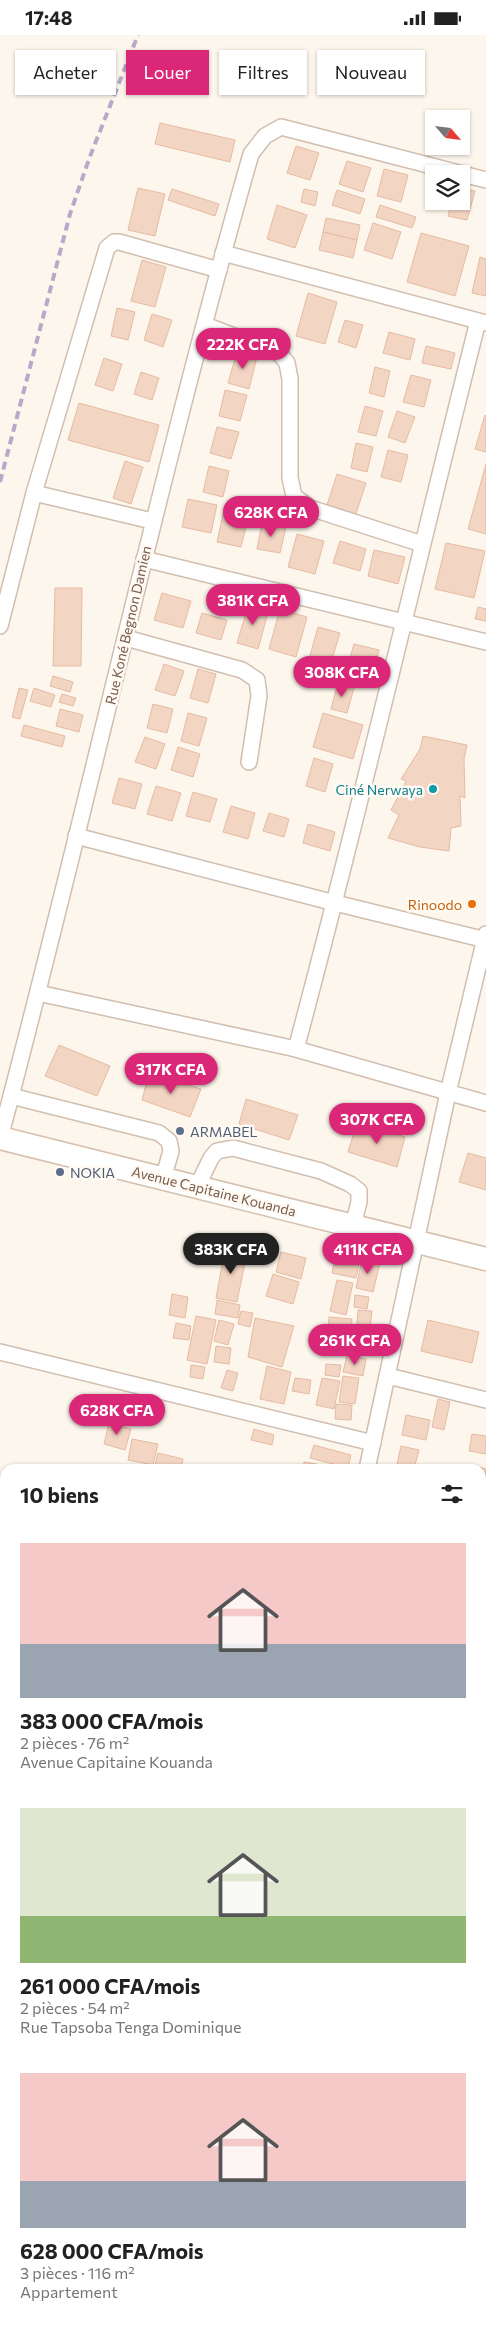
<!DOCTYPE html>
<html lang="fr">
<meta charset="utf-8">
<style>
body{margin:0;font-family:Commissioner,sans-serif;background:#f6f6f6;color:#222;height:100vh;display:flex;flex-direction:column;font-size:19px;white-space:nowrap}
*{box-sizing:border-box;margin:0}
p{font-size:16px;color:#767676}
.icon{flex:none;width:28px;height:28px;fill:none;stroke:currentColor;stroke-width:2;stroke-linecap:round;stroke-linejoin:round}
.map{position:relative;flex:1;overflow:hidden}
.drawer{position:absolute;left:0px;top:1429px;width:486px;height:866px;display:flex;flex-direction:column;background:#fff;border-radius:15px 15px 0 0;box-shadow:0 1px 4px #0004}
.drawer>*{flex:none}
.banner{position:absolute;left:15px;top:15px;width:456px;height:45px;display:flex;gap:10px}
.needle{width:32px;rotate:118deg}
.fabs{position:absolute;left:425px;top:75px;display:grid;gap:10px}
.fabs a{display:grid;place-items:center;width:45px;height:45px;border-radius:0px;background:#fff;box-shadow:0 1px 4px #0004;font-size:25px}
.price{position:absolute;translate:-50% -42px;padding:0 11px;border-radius:18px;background:#db2777;color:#fff;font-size:16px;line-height:32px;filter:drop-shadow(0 1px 2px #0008)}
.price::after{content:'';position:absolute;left:50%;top:30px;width:15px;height:11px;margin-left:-8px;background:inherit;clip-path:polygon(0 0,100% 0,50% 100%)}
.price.current{background:#222;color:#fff}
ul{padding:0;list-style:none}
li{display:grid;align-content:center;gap:10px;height:265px;padding:0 20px}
li span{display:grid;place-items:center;height:155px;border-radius:0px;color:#555}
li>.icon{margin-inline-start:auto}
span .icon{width:90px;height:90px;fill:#fffc;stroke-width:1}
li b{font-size:21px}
h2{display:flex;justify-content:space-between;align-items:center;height:60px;padding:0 20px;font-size:21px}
.pill{padding:0 18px;border-radius:0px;background:#fff;box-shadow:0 1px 4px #0004;font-size:18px;line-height:45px}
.pill.current{background:#db2777;color:#fff}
.status{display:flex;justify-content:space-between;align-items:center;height:35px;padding:0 25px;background:#fff;direction:ltr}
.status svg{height:14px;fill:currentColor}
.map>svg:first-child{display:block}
.building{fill:#f3d5c3;stroke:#e6bba3}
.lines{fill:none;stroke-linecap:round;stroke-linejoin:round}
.street-casing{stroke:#d1beb0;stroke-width:18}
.secondary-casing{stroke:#d6c0b0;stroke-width:25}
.street{stroke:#fff;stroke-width:15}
.secondary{stroke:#fff;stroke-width:22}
.rail{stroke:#b9a8c9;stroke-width:4;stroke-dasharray:8 5;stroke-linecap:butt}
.culture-dot{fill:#0f9aa8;stroke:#fffaf3;stroke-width:2}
.food-dot{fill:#e8710a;stroke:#fffaf3;stroke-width:2}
.service-dot{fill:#5c6f8a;stroke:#fffaf3;stroke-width:2}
.labels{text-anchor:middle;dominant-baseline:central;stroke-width:5;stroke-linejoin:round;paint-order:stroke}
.street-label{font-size:14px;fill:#7a5c4d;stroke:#fffaf3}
.culture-label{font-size:14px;fill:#0d838f;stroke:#fffaf3;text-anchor:end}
.food-label{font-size:14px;fill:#c56008;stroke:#fffaf3;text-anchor:end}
.service-label{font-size:14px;fill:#4e5e75;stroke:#fffaf3;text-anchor:start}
</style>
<div class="status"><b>17:48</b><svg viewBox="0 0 49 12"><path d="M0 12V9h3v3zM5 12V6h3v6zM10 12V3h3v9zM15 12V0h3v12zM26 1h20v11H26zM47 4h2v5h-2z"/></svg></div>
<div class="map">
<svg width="486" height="2294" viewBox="0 0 486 2294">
<rect width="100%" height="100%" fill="#fdf6ec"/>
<g class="building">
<path d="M160 88 235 105 230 127 155 109Z"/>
<path d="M296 111 319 118 310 145 287 138Z"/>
<path d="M347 126 371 133 363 157 339 149Z"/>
<path d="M384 134 408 140 401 167 377 161Z"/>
<path d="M138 153 165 159 155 201 128 195Z"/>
<path d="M461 153 475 156 467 185 448 181 452 166H461Z"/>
<path d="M172 154 219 169 215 181 168 165Z"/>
<path d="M304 154 318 157 315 171 301 167Z"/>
<path d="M337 155 365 164 360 179 332 170Z"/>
<path d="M277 170 307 180 295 213 267 204Z"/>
<path d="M380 170 416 182 412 193 376 182Z"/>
<path d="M326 183 360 190 357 205 323 197Z"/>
<path d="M373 188 401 197 392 224 364 215Z"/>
<path d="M323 197 357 205 353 223 319 215Z"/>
<path d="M421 198 469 211 455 261 407 247Z"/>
<path d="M480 222 486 224V261L472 258Z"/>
<path d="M142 225 166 232 155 272 131 266Z"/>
<path d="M308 258 337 267 325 309 296 301Z"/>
<path d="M117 273 135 277 128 305 111 301Z"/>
<path d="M152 279 172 285 163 312 144 305Z"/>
<path d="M345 285 363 290 356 313 338 307Z"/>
<path d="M389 297 415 304 410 325 383 318Z"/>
<path d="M426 311 455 318 451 334 422 328Z"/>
<path d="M237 317 257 322 249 354 228 348Z"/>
<path d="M104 323 122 329 113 356 95 350Z"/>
<path d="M375 332 390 336 384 362 369 358Z"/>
<path d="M141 337 159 343 152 365 134 359Z"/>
<path d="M411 340 431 345 424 372 403 367Z"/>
<path d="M225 355 247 360 240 386 219 381Z"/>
<path d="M79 368 159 390 149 427 68 405Z"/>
<path d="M365 371 383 376 376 401 358 397Z"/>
<path d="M397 376 415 382 405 408 388 402Z"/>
<path d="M485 380 486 381V417L475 414Z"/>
<path d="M217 392 239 397 231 424 210 418Z"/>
<path d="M356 408 373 412 367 437 351 433Z"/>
<path d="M388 415 408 420 401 447 381 442Z"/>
<path d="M125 426 143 432 131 469 113 463Z"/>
<path d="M486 429V499L468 494Z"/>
<path d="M209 431 229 436 223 462 203 457Z"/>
<path d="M337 439 366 448 356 479 327 470Z"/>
<path d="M188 464 217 470 211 498 182 492Z"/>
<path d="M224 475 249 480 241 512 217 507Z"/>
<path d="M262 488 286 492 280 518 257 514Z"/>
<path d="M297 499 324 506 315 539 288 532Z"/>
<path d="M340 506 366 514 360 536 333 528Z"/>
<path d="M446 508 485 516 474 563 435 554Z"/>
<path d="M374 515 405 522 398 549 368 541Z"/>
<path d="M55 553H82L81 631H53Z"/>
<path d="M162 558 191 566 183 593 154 585Z"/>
<path d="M249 568 269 574 258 614 237 608Z"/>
<path d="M478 572 486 574V586L475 584Z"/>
<path d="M280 574 307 582 296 622 269 614Z"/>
<path d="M202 578 227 585 221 605 196 598Z"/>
<path d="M318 592 340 598 329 634 308 628Z"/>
<path d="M354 609 379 615 371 644 346 637Z"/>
<path d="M164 629 184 636 175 661 155 655Z"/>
<path d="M198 634 216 639 208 668 190 663Z"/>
<path d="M53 641 73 647 70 657 50 651Z"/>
<path d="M338 648 354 653 347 678 331 674Z"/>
<path d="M19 653 28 655 20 684 12 682Z"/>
<path d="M34 653 55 660 51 672 30 666Z"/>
<path d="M62 659 76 663 73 671 59 667Z"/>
<path d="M153 669 173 674 167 698 147 693Z"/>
<path d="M60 674 83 680 79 697 56 691Z"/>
<path d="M188 678 207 683 199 711 181 706Z"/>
<path d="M323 678 363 690 353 724 313 712Z"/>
<path d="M24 690 65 701 62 712 21 701Z"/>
<path d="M423 701 467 710 464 724 465 763 460 761 461 791 451 793 449 816 420 812 388 803 399 780 391 775 406 746 401 744 420 714Z"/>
<path d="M145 702 165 709 156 734 135 727Z"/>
<path d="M178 712 200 719 193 742 171 735Z"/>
<path d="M314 723 333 729 325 757 306 751Z"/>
<path d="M119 743 142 749 135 774 112 768Z"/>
<path d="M156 751 181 758 172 786 147 779Z"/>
<path d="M193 757 217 764 210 787 186 781Z"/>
<path d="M231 771 255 778 248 804 223 797Z"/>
<path d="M269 778 289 784 284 802 263 796Z"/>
<path d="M308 789 335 797 330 816 303 808Z"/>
<path d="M59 1010 110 1031 97 1061 45 1041Z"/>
<path d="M149 1038 201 1054 190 1082 142 1065Z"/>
<path d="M246 1064 298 1080 289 1105 239 1089Z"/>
<path d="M357 1087 405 1102 397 1132 348 1117Z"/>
<path d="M468 1118 486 1123V1155L459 1147Z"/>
<path d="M225 1214 247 1218 237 1267 216 1263Z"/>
<path d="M337 1214 361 1219 356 1243 332 1238Z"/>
<path d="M281 1217 306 1223 301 1244 276 1237Z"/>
<path d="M362 1224 380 1228 373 1257 356 1253Z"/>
<path d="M273 1239 299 1247 293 1269 266 1261Z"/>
<path d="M337 1245 353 1248 346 1280 330 1276Z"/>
<path d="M172 1259 188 1262 185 1283 169 1280Z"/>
<path d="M355 1260 369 1262 367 1274 354 1272Z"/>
<path d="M217 1265 240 1270 238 1283 215 1279Z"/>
<path d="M358 1275 372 1276 369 1301 356 1300Z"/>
<path d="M241 1276 253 1278 250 1292 238 1289Z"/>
<path d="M196 1281 216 1285 207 1329 187 1325Z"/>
<path d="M329 1282 352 1284 351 1298 328 1296Z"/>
<path d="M255 1283 294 1291 282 1332 248 1322Z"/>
<path d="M219 1285 234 1289 228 1310 214 1306Z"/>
<path d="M428 1285 479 1297 472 1328 421 1316Z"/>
<path d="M176 1288 191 1291 189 1305 173 1303Z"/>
<path d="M312 1297 332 1300 330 1315 310 1312Z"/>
<path d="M351 1302 365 1304 362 1319 348 1317Z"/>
<path d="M216 1311 231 1313 229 1329 214 1327Z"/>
<path d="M347 1320 366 1324 363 1341 343 1337Z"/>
<path d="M326 1329 341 1330 339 1342 325 1340Z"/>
<path d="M191 1330 205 1332 203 1344 190 1342Z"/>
<path d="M267 1331 291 1337 284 1369 260 1364Z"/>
<path d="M227 1335 238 1338 233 1356 221 1353Z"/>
<path d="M343 1341 359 1343 355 1369 339 1367Z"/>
<path d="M295 1343 311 1345 309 1359 292 1356Z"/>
<path d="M322 1343 340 1346 334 1374 316 1370Z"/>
<path d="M438 1364 450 1367 444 1395 432 1392Z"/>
<path d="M336 1369 352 1370 351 1385 335 1384Z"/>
<path d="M406 1380 430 1385 426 1405 402 1400Z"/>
<path d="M109 1388 131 1394 125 1415 104 1409Z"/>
<path d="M254 1394 274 1400 272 1410 251 1405Z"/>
<path d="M472 1399 486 1401V1419L469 1416Z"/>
<path d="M132 1404 158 1409 153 1430 128 1425Z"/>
<path d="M314 1410 351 1420 348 1433 310 1423Z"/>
<path d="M401 1411 419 1415 414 1434H396Z"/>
<path d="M158 1418 183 1424 181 1434H154Z"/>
<path d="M304 1427 317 1429 316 1434H303Z"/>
<path d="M470 1430 486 1434V1464L481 1463V1434H470Z"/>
<path d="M481 1591 486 1592V1606L481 1605Z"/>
<path d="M481 1609 486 1611V1629L481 1628Z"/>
<path d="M481 1640 486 1641 484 1664H481Z"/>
<path d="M486 1711V1741L481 1740V1727Z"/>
<path d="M3 2012 5 2014V2183L0 2187V2015Z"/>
<path d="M188 2290H226L225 2294H194L187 2292Z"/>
</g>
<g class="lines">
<g class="street-casing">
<g id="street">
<path d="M223 218 486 288"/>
<path d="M205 290 279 318 287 328 290 344V443L294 461 310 473 422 509"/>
<path d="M34 458 152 486"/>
<path d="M144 524 486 607"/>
<path d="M0 591 34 458 107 213 114 207H119L219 235"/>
<path d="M126 603 242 635 257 645 259 661 249 727"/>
<path d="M76 801 335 868 486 905"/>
<path d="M38 958 296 1014 486 1068"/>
<path d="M296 1014C361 772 417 528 478 286"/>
<path d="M11 1061 159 1098 169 1106 171 1116 163 1144"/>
<path d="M0 1103C87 776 158 444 251 119L265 101 281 92 486 145"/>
<path d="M197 1152 211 1123 217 1116 233 1113 321 1136 350 1149 359 1156V1167L353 1190"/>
<path d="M0 1317 373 1408"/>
<path d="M388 1341 486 1365"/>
<path d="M367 1434 448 1058 486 899"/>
<path d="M481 1503 486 1504"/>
<path d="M481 1780 486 1781"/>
<path d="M481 2109 486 2110"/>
<path d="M306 2290 321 2294"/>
<path d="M150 2294 151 2290"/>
</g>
</g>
<g class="secondary-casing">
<path id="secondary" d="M0 1103 486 1224"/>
</g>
<use href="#street" class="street"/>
<use href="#secondary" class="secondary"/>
<path class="rail" d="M0 447 70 179 89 124 138 0"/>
</g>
<circle class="culture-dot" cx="433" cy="754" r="5"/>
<circle class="food-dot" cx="472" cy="869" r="5"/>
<g class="service-dot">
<circle cx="180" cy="1096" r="5"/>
<circle cx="60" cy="1137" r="5"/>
</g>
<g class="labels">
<g class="street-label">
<text transform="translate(128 590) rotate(-77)">Rue Koné Begnon Damien</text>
<text transform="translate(214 1156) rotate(14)">Avenue Capitaine Kouanda</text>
</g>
<g class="culture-label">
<text x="423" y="754">Ciné Nerwaya</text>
</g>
<g class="food-label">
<text x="462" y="869">Rinoodo</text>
</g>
<g class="service-label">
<text x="190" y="1096">ARMABEL</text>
<text x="70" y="1137">NOKIA</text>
</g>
</g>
</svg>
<div class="fabs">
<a><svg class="needle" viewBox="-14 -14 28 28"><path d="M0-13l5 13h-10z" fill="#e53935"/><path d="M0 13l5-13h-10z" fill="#767676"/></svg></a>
<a><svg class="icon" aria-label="layers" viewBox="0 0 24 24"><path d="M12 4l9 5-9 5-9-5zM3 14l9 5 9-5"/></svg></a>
</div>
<b class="price" style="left:243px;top:335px">222K CFA</b>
<b class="price" style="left:271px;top:503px">628K CFA</b>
<b class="price" style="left:253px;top:591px">381K CFA</b>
<b class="price" style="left:342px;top:663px">308K CFA</b>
<b class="price" style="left:171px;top:1060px">317K CFA</b>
<b class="price" style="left:377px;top:1110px">307K CFA</b>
<b class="price current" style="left:231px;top:1240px">383K CFA</b>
<b class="price" style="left:368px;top:1240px">411K CFA</b>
<b class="price" style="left:355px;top:1331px">261K CFA</b>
<b class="price" style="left:117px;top:1401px">628K CFA</b>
<div class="banner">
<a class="pill">Acheter</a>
<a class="pill current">Louer</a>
<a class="pill">Filtres</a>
<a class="pill">Nouveau</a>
</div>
<section class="drawer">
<h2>10 biens<svg class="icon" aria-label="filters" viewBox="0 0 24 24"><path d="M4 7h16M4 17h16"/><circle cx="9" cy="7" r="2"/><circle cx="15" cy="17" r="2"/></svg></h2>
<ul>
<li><span style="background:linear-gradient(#f6c9c9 65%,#9aa5b1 0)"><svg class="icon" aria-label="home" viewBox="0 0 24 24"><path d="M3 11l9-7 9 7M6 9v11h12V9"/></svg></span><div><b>383 000 CFA/mois</b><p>2 pièces · 76 m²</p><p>Avenue Capitaine Kouanda</p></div></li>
<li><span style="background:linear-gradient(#dfe7d0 70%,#8fb573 0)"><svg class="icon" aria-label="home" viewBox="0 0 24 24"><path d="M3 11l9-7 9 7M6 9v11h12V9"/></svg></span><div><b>261 000 CFA/mois</b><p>2 pièces · 54 m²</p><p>Rue Tapsoba Tenga Dominique</p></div></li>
<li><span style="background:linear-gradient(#f6c9c9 70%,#9aa5b1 0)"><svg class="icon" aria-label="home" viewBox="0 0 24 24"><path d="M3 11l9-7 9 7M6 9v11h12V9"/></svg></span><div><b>628 000 CFA/mois</b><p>3 pièces · 116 m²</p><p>Appartement</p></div></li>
</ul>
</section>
</div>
